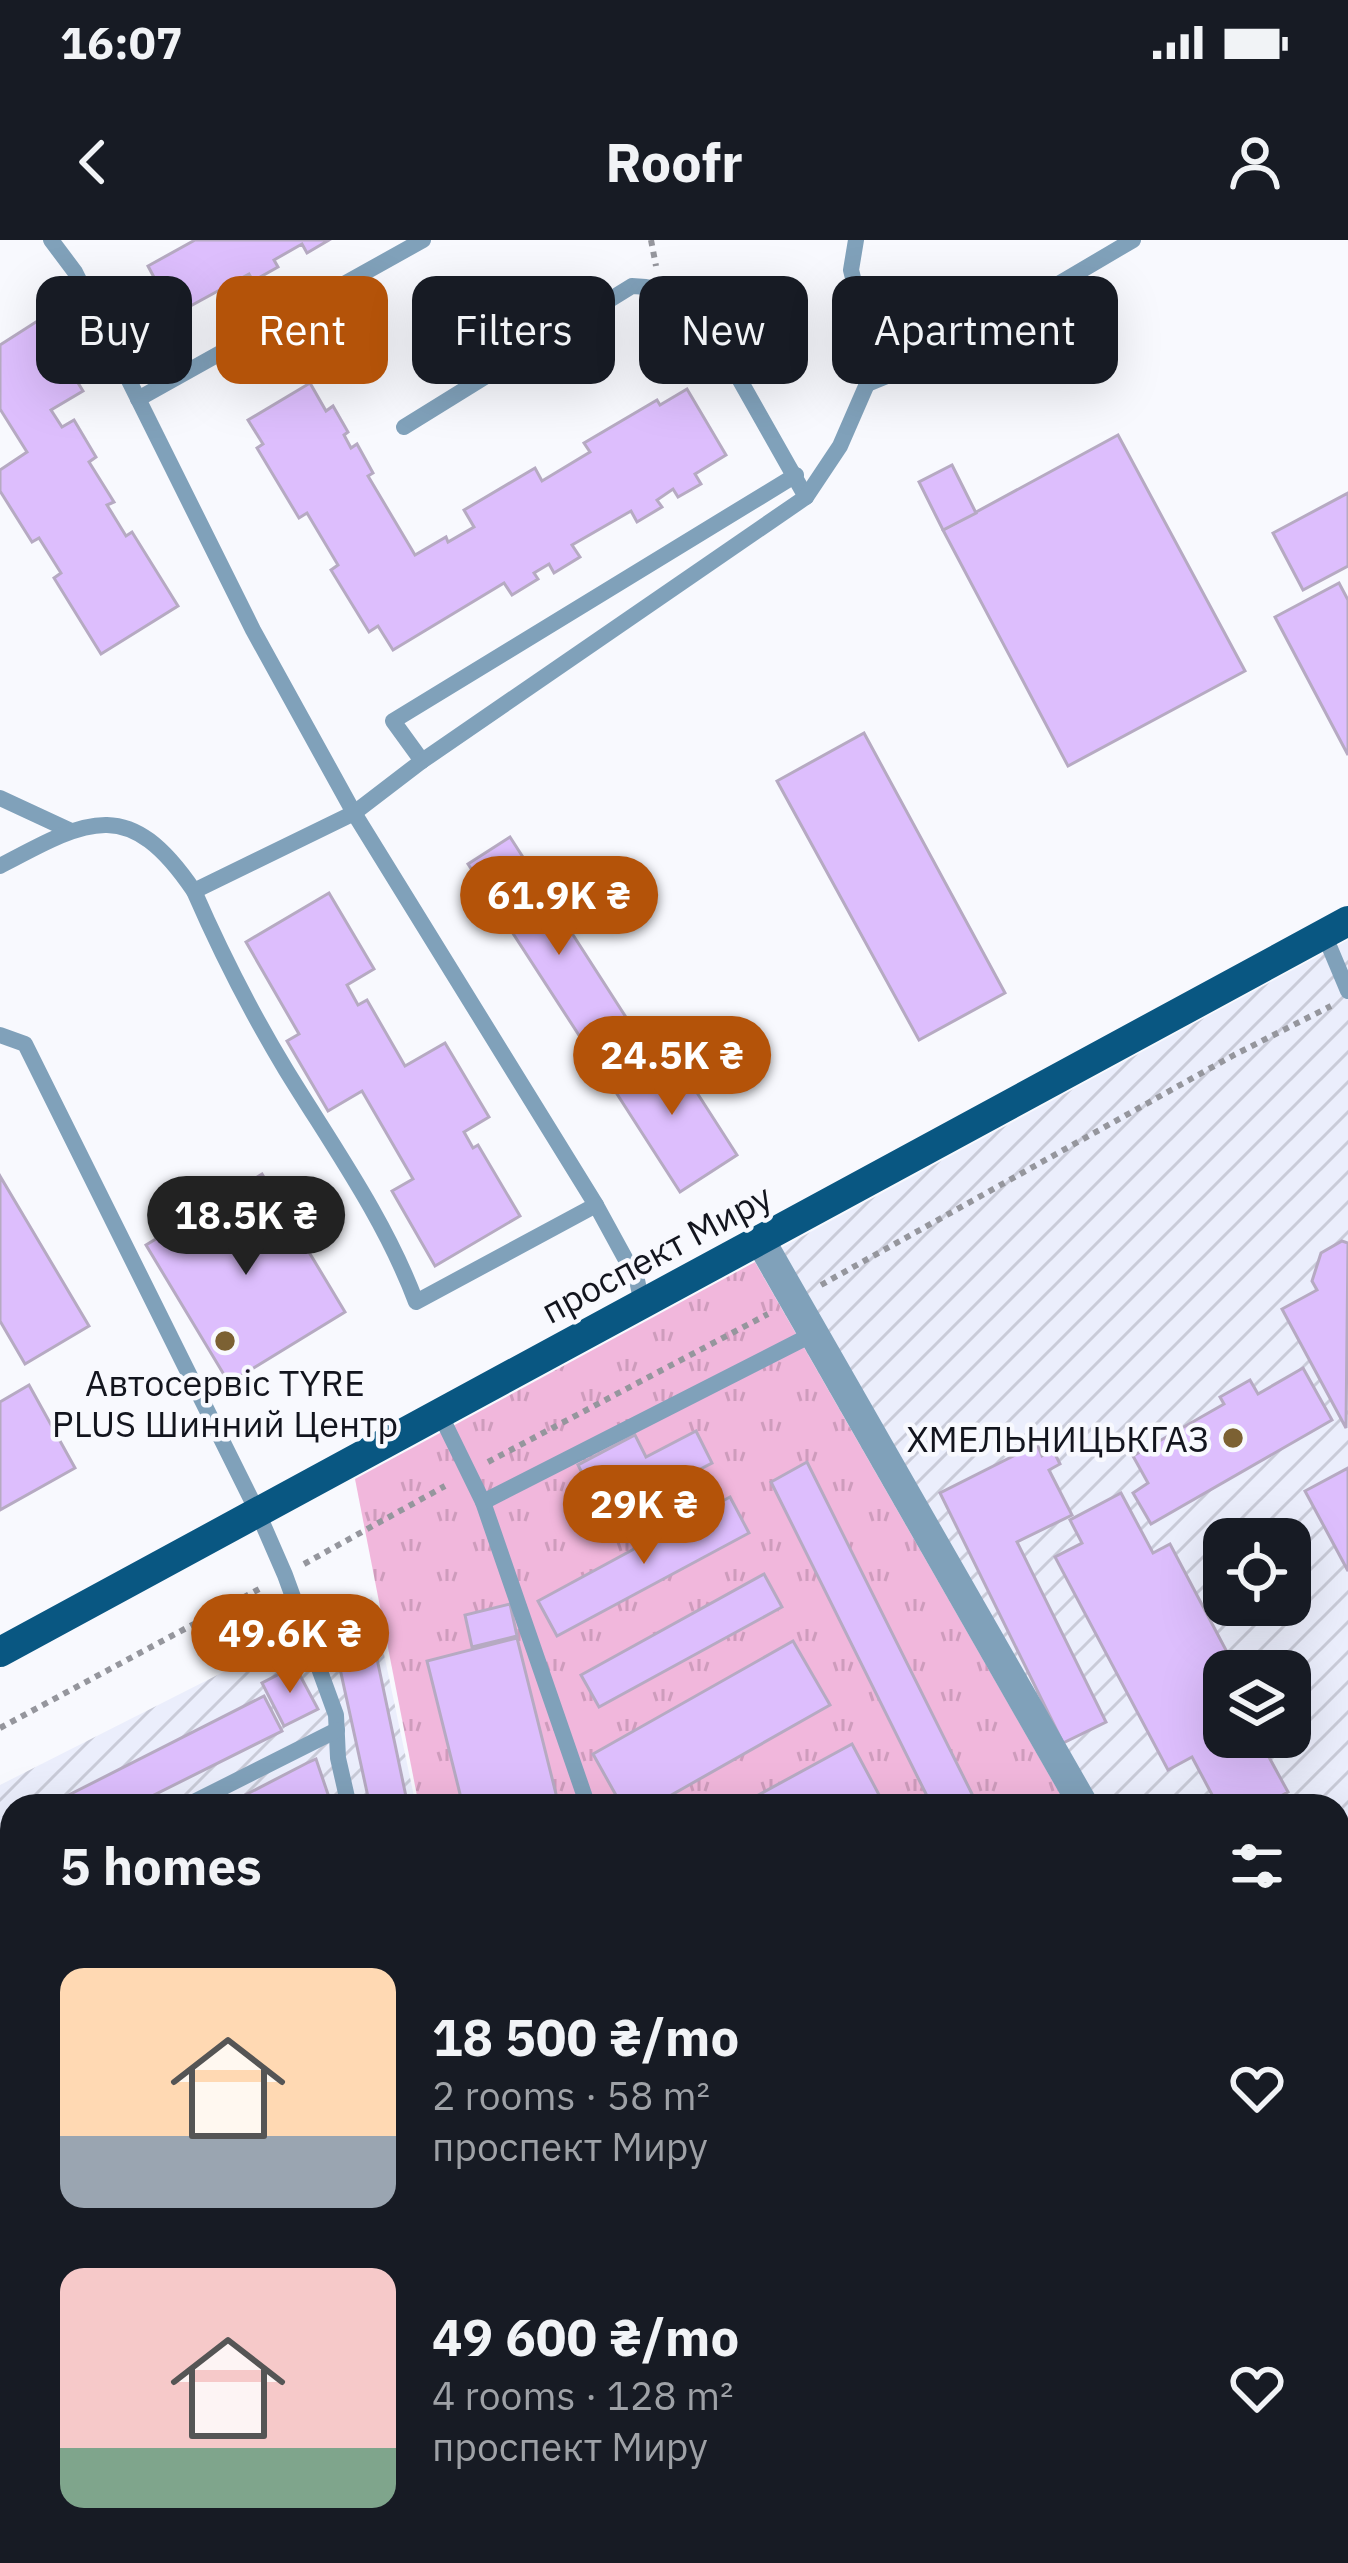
<!DOCTYPE html>
<meta charset="utf-8">
<style>
body{margin:0;font-family:"IBM Plex Sans",sans-serif;background:#20242c;color:#f1f3f6;height:100vh;display:flex;flex-direction:column;font-size:45px;white-space:nowrap}
*{box-sizing:border-box;margin:0}
p{font-size:39px;color:#9ea1a6}
.icon{flex:none;width:66px;height:66px;fill:none;stroke:currentColor;stroke-width:2;stroke-linecap:round;stroke-linejoin:round}
.map{position:relative;flex:1;overflow:hidden}
.panel{position:absolute;left:0px;top:1554px;width:1350px;height:771px;display:flex;flex-direction:column;background:#171b24;border-radius:36px 36px 0 0;box-shadow:0 12px 48px #0002}
.panel>*{flex:none}
.top-card{position:absolute;left:36px;top:36px;width:1278px;height:108px;display:flex;gap:24px}
.buttons{position:absolute;left:1203px;top:1278px;display:grid;gap:24px}
.buttons a{display:grid;place-items:center;width:108px;height:108px;border-radius:24px;background:#171b24;box-shadow:0 12px 48px #0002;font-size:60px}
.price{position:absolute;translate:-50% -102px;padding:0 27px;border-radius:42px;background:#b45309;color:#fff;font-size:39px;line-height:78px;filter:drop-shadow(0 3px 6px #0008)}
.price::after{content:'';position:absolute;left:50%;top:72px;width:36px;height:27px;margin-left:-18px;background:inherit;clip-path:polygon(0 0,100% 0,50% 100%)}
.price.active{background:#222;color:#fff}
ul{padding:0;list-style:none}
li{display:flex;align-items:center;gap:36px;height:300px;padding:0 60px}
li span{display:grid;place-items:center;flex:none;width:336px;height:240px;border-radius:24px;color:#555}
li>.icon{margin-inline-start:auto}
span .icon{width:144px;height:144px;fill:#fffc;stroke-width:1}
li b{font-size:51px}
h2{display:flex;justify-content:space-between;align-items:center;height:144px;padding:0 60px;font-size:51px}
.chip{padding:0 42px;border-radius:24px;background:#171b24;box-shadow:0 12px 48px #0002;font-size:42px;line-height:108px}
.chip.active{background:#b45309;color:#fff}
.status{display:flex;justify-content:space-between;align-items:center;height:84px;padding:0 60px;background:#171b24;direction:ltr}
.status svg{height:33px;fill:currentColor}
header{display:flex;justify-content:space-between;align-items:center;height:156px;padding:0 60px;background:#171b24;font-size:54px;font-weight:700}
.map>svg:first-child{display:block}
.industrial{fill:url(#industrial-furrows);fill-rule:evenodd}
.grass{fill:url(#grass-tufts)}
.building{fill:#ddbefd;stroke:#b6aac2;stroke-width:3}
.lines{fill:none;stroke-linecap:round;stroke-linejoin:round}
.path{stroke:#95969d;stroke-width:6;stroke-dasharray:6 6;stroke-linecap:butt}
.lane{stroke:#80a1ba;stroke-width:16}
.street{stroke:#80a1ba;stroke-width:30}
.primary{stroke:#095782;stroke-width:30}
.poi-dot{fill:#7c6133;stroke:#f8f9fe;stroke-width:4.5}
.labels{text-anchor:middle;dominant-baseline:central;stroke-width:9;stroke-linejoin:round;paint-order:stroke}
.street-label{font-size:36px;fill:#13151e;stroke:#f8f9fe}
.poi-label{font-size:36px;fill:#13151e;stroke:#f8f9fe}
</style>
<div class="status"><b>16:07</b><svg viewBox="0 0 49 12"><path d="M0 12V9h3v3zM5 12V6h3v6zM10 12V3h3v9zM15 12V0h3v12zM26 1h20v11H26zM47 4h2v5h-2z"/></svg></div>
<header><svg class="icon" aria-label="back" viewBox="0 0 24 24"><path d="M15 5l-7 7 7 7"/></svg>Roofr<svg class="icon" aria-label="person" viewBox="0 0 24 24"><circle cx="12" cy="8" r="4"/><path d="M4 21q1-7 8-7t8 7"/></svg></header>
<div class="map">
<svg width="1348" height="2323" viewBox="0 0 1348 2323">
<defs>
<pattern id="industrial-furrows" width="10" height="10" patternUnits="userSpaceOnUse" patternTransform="scale(3)"><rect width="10" height="10" fill="#ebeefc"/><path d="M-1 1l2-2M0 10L10 0M9 11l2-2" fill="none" stroke="#c9cbd8"/></pattern>
<pattern id="grass-tufts" width="24" height="20" patternUnits="userSpaceOnUse" patternTransform="scale(3)"><rect width="24" height="20" fill="#f1b7dc"/><path d="M3 7l-1-3M5 7V3M7 7l1-3M15 17l-1-3M17 17v-4M19 17l1-3" fill="none" stroke="#ce9cbc"/></pattern>
</defs>
<rect width="100%" height="100%" fill="#f8f9fe"/>
<g class="industrial">
<path d="M1348 700V2063L1338 2035V1566H1067L755 1022ZM1224 1299H1290V1365H1224ZM1224 1431H1290V1497H1224Z"/>
<path d="M372 1357 416 1566H12V1920L0 1917V1545Z"/>
</g>
<g class="grass">
<path d="M755 1022 1067 1566H419L355 1239Z"/>
<path d="M1338 2035 1348 2063V2323H566L564 2313H1338Z"/>
</g>
<g class="building">
<path d="M195 0H329L307 13 302 4 274 20 278 27 253 41 249 34 174 75 148 26Z"/>
<path d="M39 80 83 151 51 170 62 187 74 180 96 217 89 222 114 262 107 265 126 296 132 292 178 366 101 414 54 338 61 333 39 298 32 302 0 251V230L27 212 0 169V105Z"/>
<path d="M310 143 326 171 333 166 348 192 344 195 351 208 357 204 373 233 368 236 415 315 446 297 448 302 474 287 464 270 535 228 542 241 590 212 584 203 657 160 660 165 687 149 726 215 695 234 701 244 678 257 673 249 657 260 662 267 637 282 631 271 572 305 580 317 554 333 549 324 534 333 538 339 512 355 504 343 393 410 378 386 369 392 331 330 338 325 307 273 299 278 257 208 263 204 248 180Z"/>
<path d="M1118 195 1245 431 1068 526 943 290Z"/>
<path d="M952 225 976 273 943 290 919 242Z"/>
<path d="M1348 253V326L1303 350 1273 293Z"/>
<path d="M1339 343 1348 360V515L1275 377Z"/>
<path d="M864 493 1005 753 919 800 777 541Z"/>
<path d="M510 597 649 813 608 840 468 624Z"/>
<path d="M329 653 374 729 347 745 358 765 367 760 405 826 445 803 489 877 464 892 473 908 478 905 520 976 435 1026 392 951 413 939 362 851 328 871 287 801 299 794 246 702Z"/>
<path d="M665 803 737 915 680 952 608 840Z"/>
<path d="M262 934 345 1072 229 1143 146 1005Z"/>
<path d="M0 936 89 1086 25 1124 0 1081Z"/>
<path d="M1342 1001 1348 1003 1346 1188 1282 1069 1317 1050 1312 1041 1321 1013Z"/>
<path d="M1303 1128 1332 1180 1151 1284 1133 1253 1148 1243 1133 1216 1224 1164 1220 1157 1250 1140 1258 1154Z"/>
<path d="M29 1145 75 1228 0 1270V1162Z"/>
<path d="M696 1191 712 1223 605 1278 578 1225 635 1195 646 1217Z"/>
<path d="M1037 1204 1042 1216 1053 1210 1060 1224 1049 1230 1072 1275 1017 1302 1106 1482 1063 1503 940 1253Z"/>
<path d="M807 1222 978 1566H932L771 1242Z"/>
<path d="M1348 1228V1331L1305 1251Z"/>
<path d="M1121 1253 1153 1313 1170 1304 1237 1431H1224V1497H1258L1288 1552 1263 1566H1218L1192 1517 1168 1530 1055 1317 1082 1303 1070 1280Z"/>
<path d="M730 1257 749 1293 557 1396 538 1361Z"/>
<path d="M764 1334 782 1367 599 1467 581 1435Z"/>
<path d="M510 1364 517 1396 472 1407 465 1375Z"/>
<path d="M517 1398 559 1566H463L427 1421Z"/>
<path d="M793 1401 830 1465 652 1566H622L593 1514Z"/>
<path d="M376 1414 408 1566H370L339 1424Z"/>
<path d="M295 1426 318 1469 284 1486 262 1443Z"/>
<path d="M264 1456 282 1491 132 1566H47Z"/>
<path d="M852 1504 885 1566H738Z"/>
<path d="M316 1519 332 1566H224L307 1523Z"/>
<path d="M12 1584V1626L0 1632V1590Z"/>
<path d="M12 1676V1753L0 1760V1682Z"/>
<path d="M12 1796V1834L0 1840V1802Z"/>
<path d="M0 1871 12 1873V1909L0 1907Z"/>
<path d="M5 2211 12 2282 0 2284V2212Z"/>
<path d="M412 2313H485L487 2323H414Z"/>
<path d="M697 2313H737L740 2323H700Z"/>
<path d="M815 2313H869L850 2323H820Z"/>
<path d="M960 2313H1045L1027 2323H942Z"/>
</g>
<g class="lines">
<g class="path">
<path d="M651 0 656 26"/>
<path d="M821 1045 1234 815 1331 766"/>
<path d="M488 1222 768 1074"/>
<path d="M304 1324 445 1246"/>
<path d="M0 1488 261 1348"/>
</g>
<g class="lane">
<path d="M51 0 75 32 253 390 354 573 596 965 637 1040 642 1064"/>
<path d="M867 144 938 115 1133 0"/>
<path d="M138 159 423 0"/>
<path d="M404 187 632 46C669 47 689 59 711 89L806 257"/>
<path d="M422 521 393 481 796 235"/>
<path d="M0 558 69 590"/>
<path d="M0 626C88 579 129 555 194 651L354 573 422 521 806 257 840 206 867 144 871 110 851 30 856 0"/>
<path d="M194 651C221 713 251 772 286 830 332 905 385 979 416 1062L596 965"/>
<path d="M1324 694 1348 751"/>
<path d="M0 795 25 804 258 1273 285 1335 336 1475 338 1518 349 1566"/>
<path d="M440 1174 483 1262 588 1566"/>
<path d="M483 1262 813 1094"/>
<path d="M186 1566 337 1490"/>
<path d="M0 1660 12 1654"/>
<path d="M0 1783 12 1776"/>
<path d="M0 1854 12 1857"/>
<path d="M1338 2052 1348 2046"/>
<path d="M788 2313 791 2323"/>
<path d="M888 2323 908 2313"/>
</g>
<g class="street">
<path d="M760 1000 1084 1566"/>
<path d="M0 1934 12 1945"/>
<path d="M1338 2003 1348 2022"/>
<path d="M106 2313 108 2323"/>
<path d="M548 2313 549 2323"/>
</g>
<path class="primary" d="M0 1412 1348 681"/>
</g>
<g class="poi-dot">
<circle cx="225" cy="1101" r="12"/>
<circle cx="1233" cy="1198" r="12"/>
</g>
<g class="labels">
<g class="street-label">
<text transform="translate(656 1013) rotate(-28)">проспект Миру</text>
</g>
<g class="poi-label">
<text x="225" y="1142">Автосервіс TYRE<tspan x="225" dy="41">PLUS Шинний Центр</tspan></text>
<text x="1209" y="1198" text-anchor="end">ХМЕЛЬНИЦЬКГАЗ</text>
</g>
</g>
</svg>
<div class="buttons">
<a><svg class="icon" aria-label="locate" viewBox="0 0 24 24"><circle cx="12" cy="12" r="6"/><path d="M12 2v4M12 18v4M2 12h4M18 12h4"/></svg></a>
<a><svg class="icon" aria-label="layers" viewBox="0 0 24 24"><path d="M12 4l9 5-9 5-9-5zM3 14l9 5 9-5"/></svg></a>
</div>
<b class="price" style="left:559px;top:718px">61.9K ₴</b>
<b class="price" style="left:672px;top:878px">24.5K ₴</b>
<b class="price active" style="left:246px;top:1038px">18.5K ₴</b>
<b class="price" style="left:644px;top:1327px">29K ₴</b>
<b class="price" style="left:290px;top:1456px">49.6K ₴</b>
<div class="top-card">
<a class="chip">Buy</a>
<a class="chip active">Rent</a>
<a class="chip">Filters</a>
<a class="chip">New</a>
<a class="chip">Apartment</a>
</div>
<section class="panel">
<h2>5 homes<svg class="icon" aria-label="filters" viewBox="0 0 24 24"><path d="M4 7h16M4 17h16"/><circle cx="9" cy="7" r="2"/><circle cx="15" cy="17" r="2"/></svg></h2>
<ul>
<li><span style="background:linear-gradient(#ffd9b3 70%,#9aa5b1 0)"><svg class="icon" aria-label="home" viewBox="0 0 24 24"><path d="M3 11l9-7 9 7M6 9v11h12V9"/></svg></span><div><b>18 500 ₴/mo</b><p>2 rooms · 58 m²</p><p>проспект Миру</p></div><svg class="icon" aria-label="heart" viewBox="0 0 24 24"><path d="M12 20l-8-8c-3-5 5-10 8-4 3-6 11-1 8 4z"/></svg></li>
<li><span style="background:linear-gradient(#f6c9c9 75%,#7fa58c 0)"><svg class="icon" aria-label="home" viewBox="0 0 24 24"><path d="M3 11l9-7 9 7M6 9v11h12V9"/></svg></span><div><b>49 600 ₴/mo</b><p>4 rooms · 128 m²</p><p>проспект Миру</p></div><svg class="icon" aria-label="heart" viewBox="0 0 24 24"><path d="M12 20l-8-8c-3-5 5-10 8-4 3-6 11-1 8 4z"/></svg></li>
</ul>
</section>
</div>
